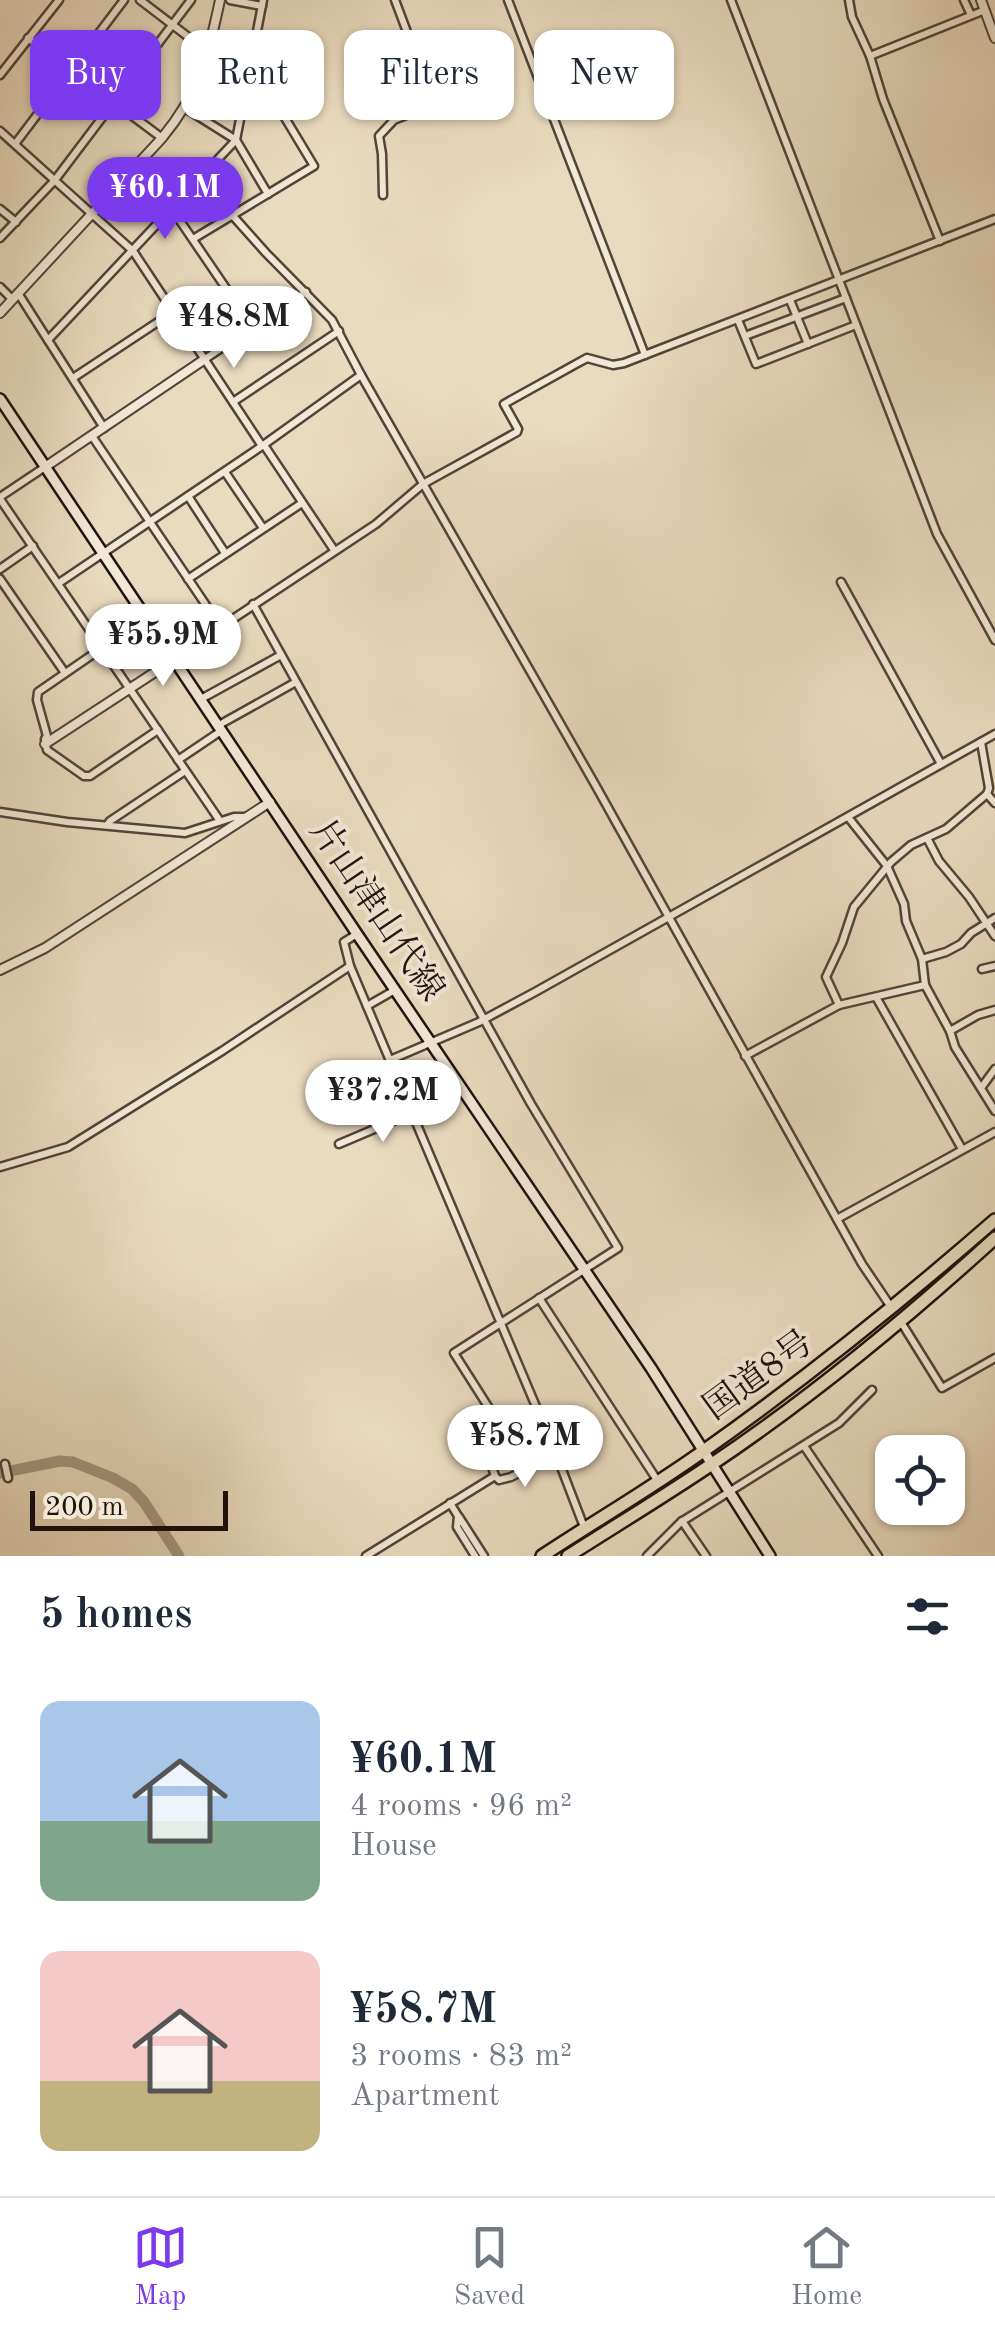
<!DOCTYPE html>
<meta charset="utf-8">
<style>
body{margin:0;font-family:"Old Standard TT","Noto Serif JP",serif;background:#f2f2f3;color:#1f2937;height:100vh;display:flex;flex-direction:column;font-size:38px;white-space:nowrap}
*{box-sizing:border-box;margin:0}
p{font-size:32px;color:#747a83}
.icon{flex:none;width:55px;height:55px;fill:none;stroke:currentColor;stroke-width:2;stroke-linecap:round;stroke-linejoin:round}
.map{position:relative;height:1556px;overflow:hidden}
.drawer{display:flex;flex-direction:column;background:#fff;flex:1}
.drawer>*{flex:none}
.guide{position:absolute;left:30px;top:30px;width:935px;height:90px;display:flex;gap:20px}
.tools{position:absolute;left:875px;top:1435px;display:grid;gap:20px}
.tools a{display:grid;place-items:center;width:90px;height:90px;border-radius:20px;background:#fff;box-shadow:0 2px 8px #0004;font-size:50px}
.scale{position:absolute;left:30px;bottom:25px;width:198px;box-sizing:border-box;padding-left:10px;border:5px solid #20120d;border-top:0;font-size:28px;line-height:35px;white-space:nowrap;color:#20120d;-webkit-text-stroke:8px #f1e8d5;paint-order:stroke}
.price{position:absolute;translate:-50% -85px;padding:0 22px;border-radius:35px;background:#fff;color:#222;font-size:32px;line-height:65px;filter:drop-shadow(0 2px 5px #0008)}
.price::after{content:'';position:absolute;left:50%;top:60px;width:30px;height:22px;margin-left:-15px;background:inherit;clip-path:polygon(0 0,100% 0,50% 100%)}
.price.on{background:#7c3aed;color:#fff}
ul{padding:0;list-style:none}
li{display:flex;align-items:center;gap:30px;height:250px;padding:0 40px}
li span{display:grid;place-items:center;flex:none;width:280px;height:200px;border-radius:20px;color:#555}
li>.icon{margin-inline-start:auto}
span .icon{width:120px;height:120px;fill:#fffc;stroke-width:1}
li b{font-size:42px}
h2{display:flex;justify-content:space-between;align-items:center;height:120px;padding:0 40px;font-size:42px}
.pill{padding:0 35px;border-radius:20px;background:#fff;box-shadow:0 2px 8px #0004;font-size:35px;line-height:90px}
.pill.on{background:#7c3aed;color:#fff}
.menu{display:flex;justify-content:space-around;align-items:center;height:140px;border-top:2px solid #e0e1e3;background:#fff;font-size:28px;color:#747a83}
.menu a{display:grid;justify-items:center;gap:5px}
.menu .on{color:#7c3aed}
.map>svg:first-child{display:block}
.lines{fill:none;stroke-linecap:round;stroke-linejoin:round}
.river{stroke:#a59782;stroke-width:11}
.minor-casing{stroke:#524439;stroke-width:11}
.tertiary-casing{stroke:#524439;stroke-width:12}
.secondary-casing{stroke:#20120d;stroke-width:14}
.trunk-casing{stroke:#20120d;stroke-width:16}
.minor{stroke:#f1e8d5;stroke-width:6}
.tertiary{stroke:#f1e8d5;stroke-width:8}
.secondary{stroke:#f1e8d5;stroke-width:9}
.trunk{stroke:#e9dbbe;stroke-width:11}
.labels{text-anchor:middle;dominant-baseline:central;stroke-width:8;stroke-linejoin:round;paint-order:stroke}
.street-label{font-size:35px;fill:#20120d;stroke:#f1e8d5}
</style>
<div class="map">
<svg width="995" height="1556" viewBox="0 0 995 1556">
<rect width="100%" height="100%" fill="#e9dbbe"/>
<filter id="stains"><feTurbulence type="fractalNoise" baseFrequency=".002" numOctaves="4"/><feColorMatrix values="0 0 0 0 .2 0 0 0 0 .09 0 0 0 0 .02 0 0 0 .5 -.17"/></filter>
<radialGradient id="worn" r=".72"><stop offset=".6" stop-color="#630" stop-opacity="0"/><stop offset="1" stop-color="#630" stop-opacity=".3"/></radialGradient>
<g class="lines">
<path class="river" d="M0 1473 60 1461 73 1462 113 1478 132 1489 144 1502 179 1556"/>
<g class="minor-casing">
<g id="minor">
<path d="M140 0 208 52"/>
<path d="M230 0 262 6"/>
<path d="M508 0 645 355"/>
<path d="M731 0 937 534 995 640"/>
<path d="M849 0 852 17 870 56 883 99 940 241"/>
<path d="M964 0 971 15"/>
<path d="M28 38 162 138"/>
<path d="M870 56 985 10"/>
<path d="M0 75 59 0"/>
<path d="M185 108 236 140 268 194"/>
<path d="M0 131 133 251 262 446"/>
<path d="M15 144 124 0"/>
<path d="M383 195 382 154 379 136 394 120 434 104 395 0"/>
<path d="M0 209 16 222"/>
<path d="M172 209 253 328"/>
<path d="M233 216 266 253 332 320 361 375 597 788 862 1264 891 1307"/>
<path d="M0 238 55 180 191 0"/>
<path d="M193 239 314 166 252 63"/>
<path d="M0 287 12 299"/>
<path d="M18 293 104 428"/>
<path d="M790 300 808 344"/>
<path d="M738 320 756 364 856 325"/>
<path d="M745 336 846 298"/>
<path d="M48 340 236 140 263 0"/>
<path d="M205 359 306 292"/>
<path d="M73 378 173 312"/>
<path d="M233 402 339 331"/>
<path d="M92 436 220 626"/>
<path d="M264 445 334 550"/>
<path d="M225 472 263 528"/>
<path d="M188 496 225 553"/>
<path d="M0 497 45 467"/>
<path d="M0 499 220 821"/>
<path d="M0 569 33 546"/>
<path d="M0 579 65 673"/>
<path d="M188 579 302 503"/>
<path d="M841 582 941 764"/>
<path d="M59 583 262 446 361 375"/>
<path d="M253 604 531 1104 618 1248 454 1353 501 1427 489 1437 485 1445 495 1476"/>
<path d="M102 648 38 692 37 700 47 736 45 739 47 750 84 776H90L158 730"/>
<path d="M174 658 376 524 423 484 517 432 518 429 504 404 576 364 587 358 613 365 624 363 995 219"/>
<path d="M201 699 281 655"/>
<path d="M219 725 296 682"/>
<path d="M178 760 221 731"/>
<path d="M987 794 995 803"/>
<path d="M0 812 67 822 185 833 234 817H245"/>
<path d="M848 817 887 866 904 904 906 921 922 959 925 985 950 1031 955 1047 995 1111"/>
<path d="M107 825 110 821 185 771"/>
<path d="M927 838 939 861 969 897 995 936"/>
<path d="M357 934 344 942 350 966 556 1454 584 1527"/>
<path d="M922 959 946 952 961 944 971 933 995 918"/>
<path d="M982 969 995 966"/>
<path d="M876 997 962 1149"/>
<path d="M839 1005 826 977 842 943 854 907 891 862 911 845 946 829 987 794 989 788 981 742"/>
<path d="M367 1006 395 990"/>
<path d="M950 1031 978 1015 995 1010"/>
<path d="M745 1056 839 1005 925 985"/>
<path d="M390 1060 479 1022 535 992 995 734"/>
<path d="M981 1088 995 1069"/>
<path d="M339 1144 412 1113"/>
<path d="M0 1167 68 1147 222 1051 350 966"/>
<path d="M837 1219 995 1132"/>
<path d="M539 1298 657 1480"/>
<path d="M901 1322 942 1388 995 1358"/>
<path d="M804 1446 878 1556"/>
<path d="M5 1464 8 1478"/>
<path d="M450 1503 458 1516 457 1527 475 1556"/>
<path d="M459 1517 484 1556"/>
<path d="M682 1521 706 1556"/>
<path d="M366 1556 495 1476 499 1480 511 1477 555 1454"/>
<path d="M647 1556 681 1522 839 1423 872 1390"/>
</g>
</g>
<g class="tertiary-casing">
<g id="tertiary">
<path d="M981 0 995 38"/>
<path d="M0 313 162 138C200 92 208 57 220 0"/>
<path d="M45 467 205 359"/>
<path d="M45 744 175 659"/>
<path d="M0 970 45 948 270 802"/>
</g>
</g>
<g class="secondary-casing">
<path id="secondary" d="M0 399 357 934 651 1368 770 1556"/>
</g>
<g class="trunk-casing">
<g id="trunk">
<path d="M542 1556C595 1521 650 1489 702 1452 804 1380 901 1302 995 1220"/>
<path d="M568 1556C615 1526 663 1497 709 1466 811 1398 905 1320 995 1238"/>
</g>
</g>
<use href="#minor" class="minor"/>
<use href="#tertiary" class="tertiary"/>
<use href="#secondary" class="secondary"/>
<use href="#trunk" class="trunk"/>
</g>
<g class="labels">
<g class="street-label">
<text transform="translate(376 911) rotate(56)">片山津山代線</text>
<text transform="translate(759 1376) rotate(-36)">国道8号</text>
</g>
</g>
<rect width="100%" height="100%" filter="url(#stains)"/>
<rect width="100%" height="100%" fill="url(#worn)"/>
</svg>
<div class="tools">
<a><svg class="icon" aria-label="locate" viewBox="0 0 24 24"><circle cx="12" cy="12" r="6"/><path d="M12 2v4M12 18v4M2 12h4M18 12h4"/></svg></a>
</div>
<div class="scale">200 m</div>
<b class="price on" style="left:165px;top:242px">¥60.1M</b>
<b class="price" style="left:234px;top:371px">¥48.8M</b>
<b class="price" style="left:163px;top:689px">¥55.9M</b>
<b class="price" style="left:383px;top:1145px">¥37.2M</b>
<b class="price" style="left:525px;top:1490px">¥58.7M</b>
<div class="guide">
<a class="pill on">Buy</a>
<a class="pill">Rent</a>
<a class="pill">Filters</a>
<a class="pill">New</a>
</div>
</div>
<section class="drawer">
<h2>5 homes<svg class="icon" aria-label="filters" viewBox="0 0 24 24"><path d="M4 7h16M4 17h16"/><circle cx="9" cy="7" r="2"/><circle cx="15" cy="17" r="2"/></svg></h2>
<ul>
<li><span style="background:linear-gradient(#a9c7e8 60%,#7fa58c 0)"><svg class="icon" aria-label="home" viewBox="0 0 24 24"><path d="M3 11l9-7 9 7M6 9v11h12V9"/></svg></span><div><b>¥60.1M</b><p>4 rooms · 96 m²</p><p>House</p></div></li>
<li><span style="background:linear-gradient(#f6c9c9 65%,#c2b280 0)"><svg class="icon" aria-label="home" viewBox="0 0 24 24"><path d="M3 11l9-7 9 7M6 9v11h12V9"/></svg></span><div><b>¥58.7M</b><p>3 rooms · 83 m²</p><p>Apartment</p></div></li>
</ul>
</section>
<nav class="menu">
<a class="on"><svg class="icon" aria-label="map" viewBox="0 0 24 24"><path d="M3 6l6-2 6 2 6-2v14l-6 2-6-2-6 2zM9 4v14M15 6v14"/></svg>Map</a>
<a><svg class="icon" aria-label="saved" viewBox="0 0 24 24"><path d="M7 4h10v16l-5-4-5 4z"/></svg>Saved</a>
<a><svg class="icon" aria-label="home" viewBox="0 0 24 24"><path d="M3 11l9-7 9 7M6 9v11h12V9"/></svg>Home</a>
</nav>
